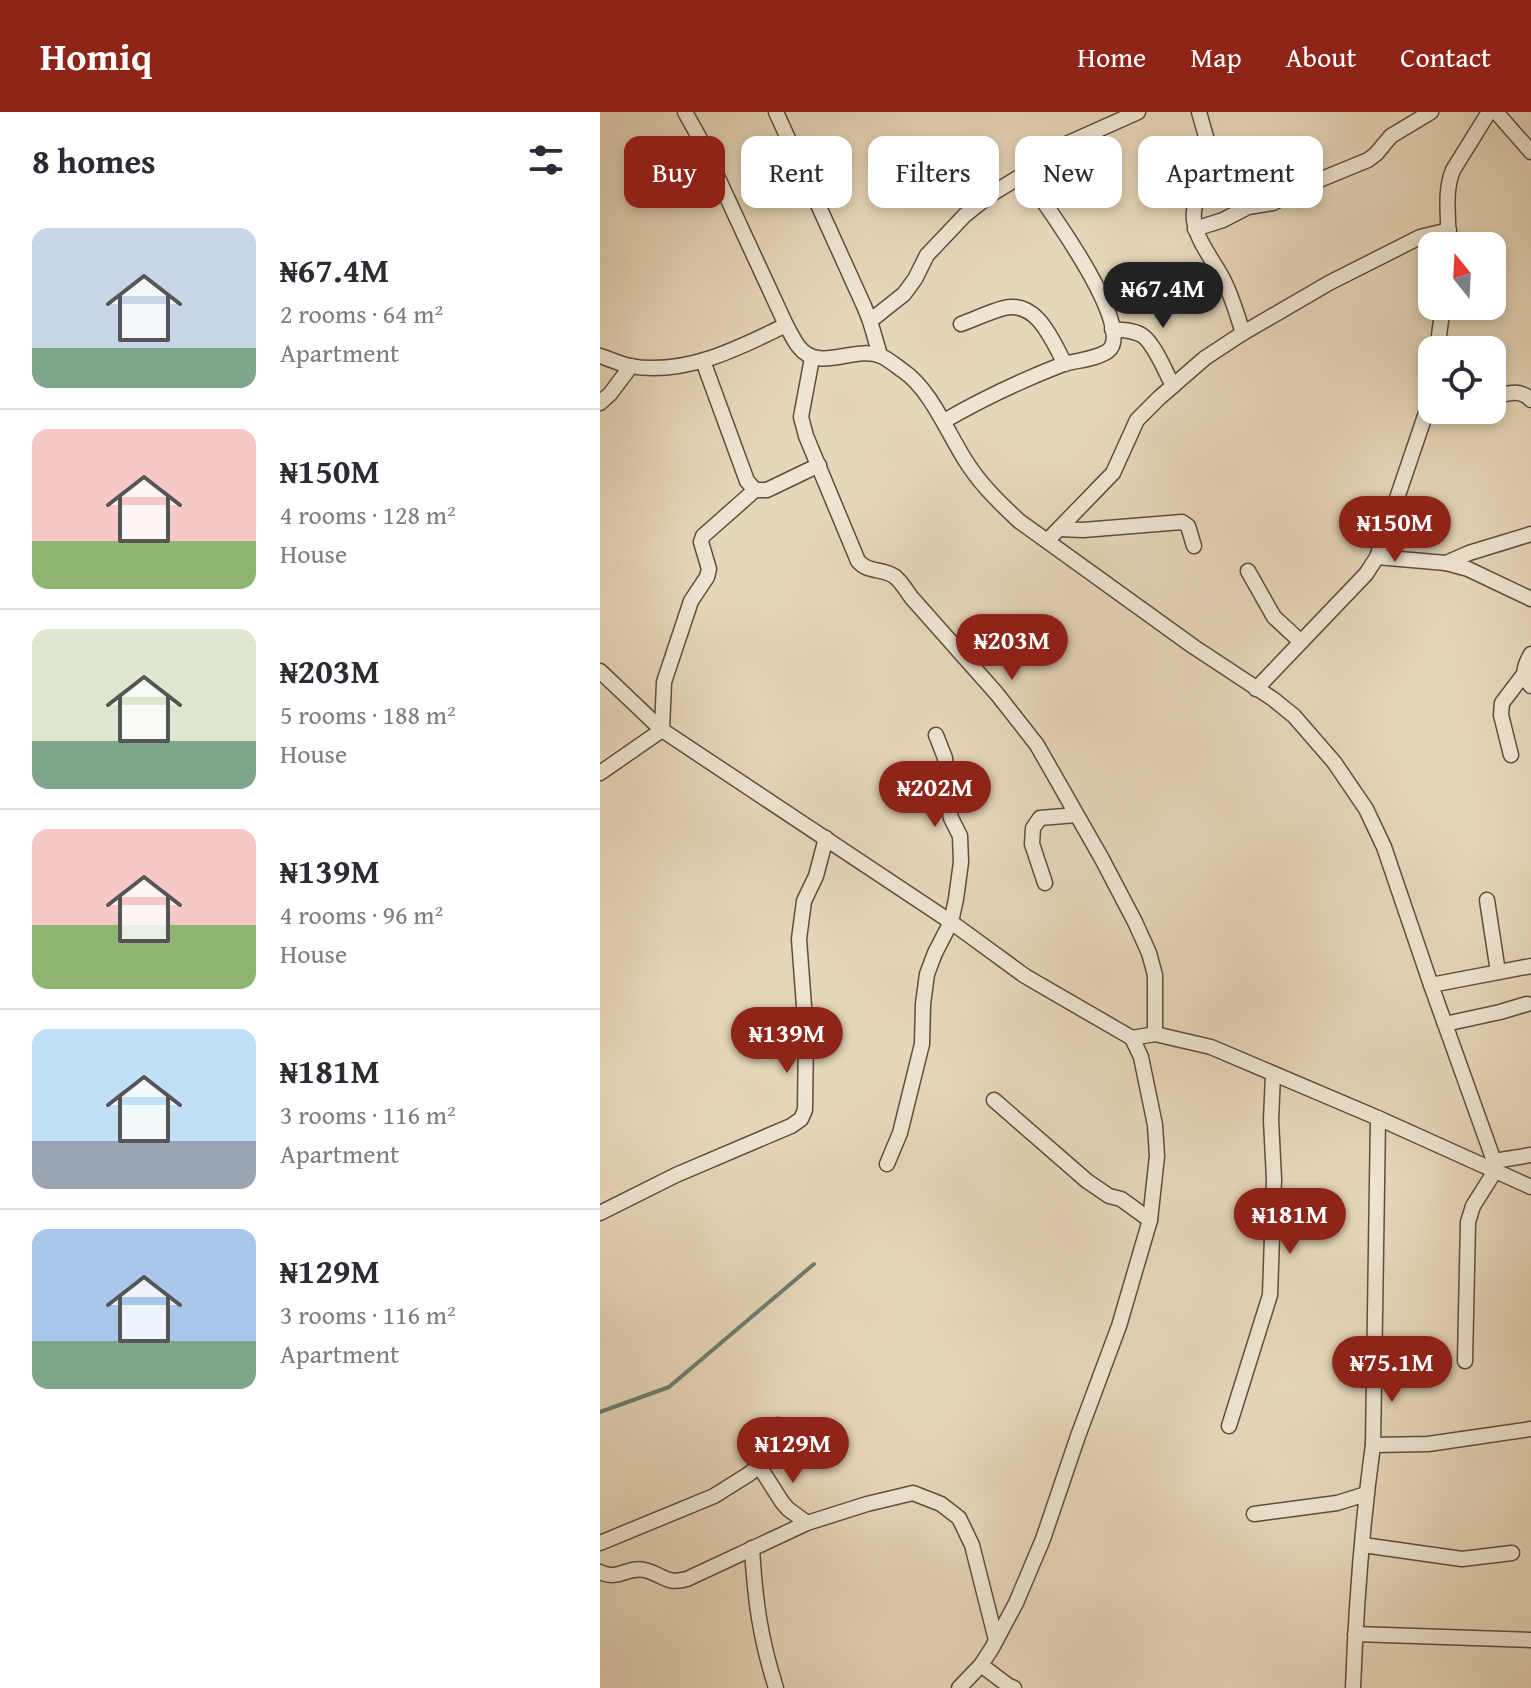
<!DOCTYPE html>
<meta charset="utf-8">
<style>
body{margin:0;font-family:"Gentium Book Plus",serif;background:#f2f2f3;color:#2b2b33;height:100vh;display:flex;flex-direction:column;font-size:30px;white-space:nowrap}
*{box-sizing:border-box;margin:0}
p{font-size:26px;color:#7c7c81}
.icon{flex:none;width:44px;height:44px;fill:none;stroke:currentColor;stroke-width:2;stroke-linecap:round;stroke-linejoin:round}
.map{position:relative;flex:1;overflow:hidden}
.sheet{display:flex;flex-direction:column;background:#fff;width:600px}
.sheet>*{flex:none}
.banner{position:absolute;left:24px;top:24px;width:760px;height:72px;display:flex;gap:16px}
.needle{width:52px;rotate:342deg}
.controls{position:absolute;left:818px;top:120px;display:grid;gap:16px}
.controls a{display:grid;place-items:center;width:88px;height:88px;border-radius:16px;background:#fff;box-shadow:0 4px 12px #0003;font-size:40px}
.price{position:absolute;translate:-50% -68px;padding:0 18px;border-radius:28px;background:#8f2418;color:#fff;font-size:26px;line-height:52px;filter:drop-shadow(0 2px 4px #0008)}
.price::after{content:'';position:absolute;left:50%;top:48px;width:24px;height:18px;margin-left:-12px;background:inherit;clip-path:polygon(0 0,100% 0,50% 100%)}
.price.selected{background:#222;color:#fff}
ul{padding:0;list-style:none}
li{display:flex;align-items:center;gap:24px;height:200px;padding:0 32px}
li+li{border-top:2px solid #e1e1e2}
li span{display:grid;place-items:center;flex:none;width:224px;height:160px;border-radius:16px;color:#555}
li>.icon{margin-inline-start:auto}
span .icon{width:96px;height:96px;fill:#fffc;stroke-width:1}
li b{font-size:34px}
h2{display:flex;justify-content:space-between;align-items:center;height:96px;padding:0 32px;font-size:34px}
.chip{padding:0 28px;border-radius:16px;background:#fff;box-shadow:0 4px 12px #0003;font-size:28px;line-height:72px}
.chip.selected{background:#8f2418;color:#fff}
header{display:flex;align-items:center;gap:48px;box-sizing:border-box;height:112px;padding:0 40px;background:#8f2418;color:#fff}
header strong{font-size:38px}
nav{display:flex;gap:44px;margin-inline-start:auto;font-size:28px}
main{display:flex;flex:1;min-height:0}
.map>svg:first-child{display:block}
.lines{fill:none;stroke-linecap:round;stroke-linejoin:round}
.stream{stroke:#6f7d6f;stroke-width:4}
.minor-casing{stroke:#5f4e3e;stroke-width:17}
.minor{stroke:#efe5d2;stroke-width:14}
</style>
<header>
<strong>Homiq</strong>
<nav><a>Home</a><a>Map</a><a>About</a><a>Contact</a></nav>
</header>
<main>
<section class="sheet">
<h2>8 homes<svg class="icon" aria-label="filters" viewBox="0 0 24 24"><path d="M4 7h16M4 17h16"/><circle cx="9" cy="7" r="2"/><circle cx="15" cy="17" r="2"/></svg></h2>
<ul>
<li><span style="background:linear-gradient(#c9d6e8 75%,#7fa58c 0)"><svg class="icon" aria-label="home" viewBox="0 0 24 24"><path d="M3 11l9-7 9 7M6 9v11h12V9"/></svg></span><div><b>₦67.4M</b><p>2 rooms · 64 m²</p><p>Apartment</p></div></li>
<li><span style="background:linear-gradient(#f6c9c9 70%,#8fb573 0)"><svg class="icon" aria-label="home" viewBox="0 0 24 24"><path d="M3 11l9-7 9 7M6 9v11h12V9"/></svg></span><div><b>₦150M</b><p>4 rooms · 128 m²</p><p>House</p></div></li>
<li><span style="background:linear-gradient(#dfe7d0 70%,#7fa58c 0)"><svg class="icon" aria-label="home" viewBox="0 0 24 24"><path d="M3 11l9-7 9 7M6 9v11h12V9"/></svg></span><div><b>₦203M</b><p>5 rooms · 188 m²</p><p>House</p></div></li>
<li><span style="background:linear-gradient(#f6c9c9 60%,#8fb573 0)"><svg class="icon" aria-label="home" viewBox="0 0 24 24"><path d="M3 11l9-7 9 7M6 9v11h12V9"/></svg></span><div><b>₦139M</b><p>4 rooms · 96 m²</p><p>House</p></div></li>
<li><span style="background:linear-gradient(#bfe0f5 70%,#9aa5b1 0)"><svg class="icon" aria-label="home" viewBox="0 0 24 24"><path d="M3 11l9-7 9 7M6 9v11h12V9"/></svg></span><div><b>₦181M</b><p>3 rooms · 116 m²</p><p>Apartment</p></div></li>
<li><span style="background:linear-gradient(#a9c7e8 70%,#7fa58c 0)"><svg class="icon" aria-label="home" viewBox="0 0 24 24"><path d="M3 11l9-7 9 7M6 9v11h12V9"/></svg></span><div><b>₦129M</b><p>3 rooms · 116 m²</p><p>Apartment</p></div></li>
</ul>
</section>
<div class="map">
<svg width="931" height="1576" viewBox="0 0 931 1576">
<rect width="100%" height="100%" fill="#e7d7b9"/>
<filter id="stains"><feTurbulence type="fractalNoise" baseFrequency=".0025" numOctaves="4"/><feColorMatrix values="0 0 0 0 .2 0 0 0 0 .09 0 0 0 0 .02 0 0 0 .5 -.17"/></filter>
<radialGradient id="worn" r=".72"><stop offset=".6" stop-color="#630" stop-opacity="0"/><stop offset="1" stop-color="#630" stop-opacity=".3"/></radialGradient>
<g class="lines">
<path class="stream" d="M0 1300 69 1275 214 1152"/>
<g class="minor-casing">
<g id="minor">
<path d="M85 0 100 27 186 213C190 220 194 229 199 235 219 261 255 233 281 244 288 247 295 253 302 258 332 278 349 325 369 354 383 375 401 392 419 409L594 535 673 587 694 604 734 650 766 697 784 735 831 873 894 1049 895 1059 873 1094 868 1110 865 1249"/>
<path d="M176 0 264 194 270 209 280 243"/>
<path d="M599 0 614 53C612 70 596 81 594 99 591 123 613 147 623 167 632 184 637 203 643 221"/>
<path d="M896 0 931 40"/>
<path d="M595 117 623 108 648 95 673 91 707 73 768 48 776 42 791 24 831 0"/>
<path d="M848 134C850 109 843 82 853 58L889 0"/>
<path d="M270 209 304 182 315 167 327 143 365 103 390 83 424 62 455 37 538 0"/>
<path d="M361 212C375 207 389 200 404 196 437 188 452 228 465 252"/>
<path d="M512 217C522 218 535 218 543 224 555 233 566 261 573 274"/>
<path d="M837 238 843 194"/>
<path d="M0 244C10 247 20 252 30 254 85 264 139 236 186 213"/>
<path d="M212 246 201 305 206 324 258 449C268 461 282 456 294 464 301 469 306 478 311 485L397 582 437 633 502 747 535 810 549 841 555 863V922"/>
<path d="M103 249 147 369 155 378H167L219 353"/>
<path d="M892 285C906 282 920 276 931 288"/>
<path d="M0 291 10 282 31 254"/>
<path d="M344 309C382 287 420 269 461 253 475 248 495 248 508 239 538 216 440 85 424 62"/>
<path d="M459 417 483 418 582 410 588 414 594 434"/>
<path d="M448 428 513 361 537 308 559 286 605 246 643 221 729 171 820 125 849 118"/>
<path d="M777 445 846 451 868 457 931 487"/>
<path d="M846 451 869 441 931 422"/>
<path d="M648 459 674 505 701 530"/>
<path d="M931 542C924 554 921 563 931 574"/>
<path d="M0 559 62 618 351 810 425 864 532 926 541 945 555 1013 557 1044 550 1108 519 1214 478 1324 443 1427 416 1491 392 1536 381 1553 359 1576"/>
<path d="M656 577 766 462 777 445 829 292 832 271"/>
<path d="M911 643 901 603 902 591 924 562"/>
<path d="M0 661 62 618 64 570 91 489 107 465 109 457 101 430 103 424 155 378"/>
<path d="M445 771 432 732 433 716 440 706 476 703"/>
<path d="M887 788 898 860"/>
<path d="M831 873 931 854"/>
<path d="M845 912 900 900 927 892"/>
<path d="M532 926 555 922 611 935 778 1006 931 1075"/>
<path d="M394 988 487 1069 509 1084 521 1087 550 1108"/>
<path d="M894 1049 931 1043"/>
<path d="M287 1052 300 1021 322 932 323 892 327 862 335 841 351 810 356 787 361 750 360 724 351 706 347 687 345 646 336 623"/>
<path d="M0 1101 76 1063 191 1014 201 1007 205 998 206 921 199 827 204 789 216 764 226 726"/>
<path d="M629 1314 670 1183 674 1067 671 1008 673 962"/>
<path d="M773 1333 828 1332 931 1317"/>
<path d="M159 1354 182 1390 188 1397 207 1411"/>
<path d="M654 1402 737 1391 766 1382"/>
<path d="M0 1431 114 1384 149 1362 159 1354 167 1320 178 1313"/>
<path d="M763 1433 862 1447 912 1441"/>
<path d="M152 1436C155 1488 160 1526 176 1576"/>
<path d="M0 1460C18 1469 28 1454 44 1458 63 1462 65 1473 87 1467L207 1411 267 1392 313 1381 341 1392 359 1406 372 1433 396 1528"/>
<path d="M755 1522 931 1528"/>
<path d="M381 1553 409 1574 414 1576"/>
<path d="M753 1576C756 1495 762 1413 773 1333L778 1006"/>
</g>
</g>
<use href="#minor" class="minor"/>
</g>
<rect width="100%" height="100%" filter="url(#stains)"/>
<rect width="100%" height="100%" fill="url(#worn)"/>
</svg>
<div class="controls">
<a><svg class="needle" viewBox="-14 -14 28 28"><path d="M0-13l5 13h-10z" fill="#e53935"/><path d="M0 13l5-13h-10z" fill="#7c7c81"/></svg></a>
<a><svg class="icon" aria-label="locate" viewBox="0 0 24 24"><circle cx="12" cy="12" r="6"/><path d="M12 2v4M12 18v4M2 12h4M18 12h4"/></svg></a>
</div>
<b class="price selected" style="left:563px;top:218px">₦67.4M</b>
<b class="price" style="left:795px;top:452px">₦150M</b>
<b class="price" style="left:412px;top:570px">₦203M</b>
<b class="price" style="left:335px;top:717px">₦202M</b>
<b class="price" style="left:187px;top:963px">₦139M</b>
<b class="price" style="left:690px;top:1144px">₦181M</b>
<b class="price" style="left:792px;top:1292px">₦75.1M</b>
<b class="price" style="left:193px;top:1373px">₦129M</b>
<div class="banner">
<a class="chip selected">Buy</a>
<a class="chip">Rent</a>
<a class="chip">Filters</a>
<a class="chip">New</a>
<a class="chip">Apartment</a>
</div>
</div>
</main>
